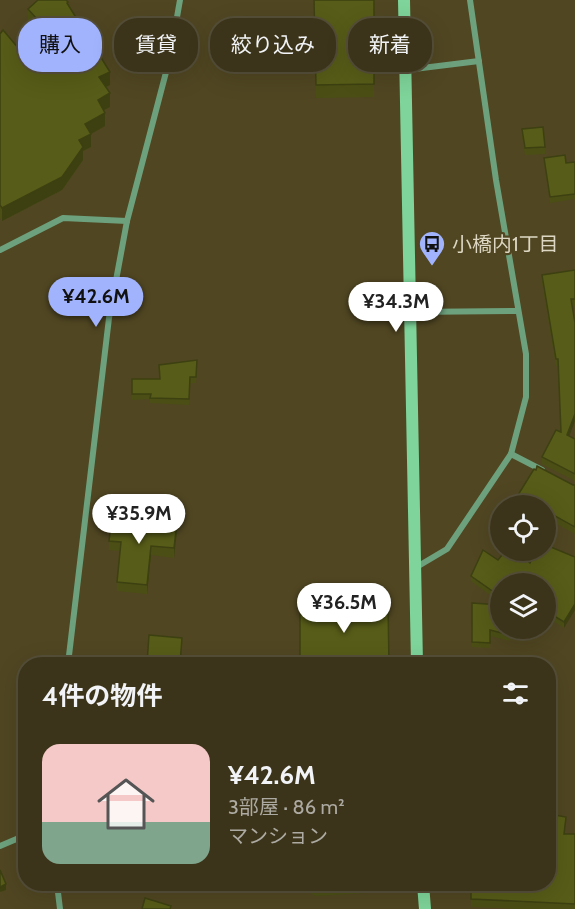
<!DOCTYPE html>
<html lang="ja">
<meta charset="utf-8">
<style>
body{margin:0;font-family:Cabin,"Noto Sans JP",sans-serif;background:#473f27;color:#f1f3f6;height:100vh;display:flex;flex-direction:column;font-size:22px;white-space:nowrap}
*{box-sizing:border-box;margin:0}
p{font-size:20px;color:#acaaa2}
.icon{flex:none;width:33px;height:33px;fill:none;stroke:currentColor;stroke-width:2;stroke-linecap:round;stroke-linejoin:round}
.map{position:relative;flex:1;overflow:hidden}
.drawer{position:absolute;left:18px;top:657px;width:538px;height:234px;display:flex;flex-direction:column;background:#3c341a;border-radius:24px;box-shadow:0 6px 24px #0002,0 0 0 2px #554f39}
.drawer>*{flex:none}
.top-card{position:absolute;left:18px;top:18px;width:540px;height:54px;display:flex;gap:12px}
.fabs{position:absolute;left:490px;top:495px;display:grid;gap:12px}
.fabs a{display:grid;place-items:center;width:66px;height:66px;border-radius:50%;background:#3c341a;box-shadow:0 6px 24px #0002,0 0 0 2px #554f39;font-size:30px}
.price{position:absolute;translate:-50% -51px;padding:0 14px;border-radius:21px;background:#fff;color:#222;font-size:20px;line-height:39px;filter:drop-shadow(0 2px 3px #0008)}
.price::after{content:'';position:absolute;left:50%;top:36px;width:18px;height:14px;margin-left:-9px;background:inherit;clip-path:polygon(0 0,100% 0,50% 100%)}
.price.active{background:#a1b3fd;color:#111}
ul{padding:0;list-style:none}
li{display:flex;align-items:center;gap:18px;height:150px;padding:0 24px}
li span{display:grid;place-items:center;flex:none;width:168px;height:120px;border-radius:18px;color:#555}
li>.icon{margin-inline-start:auto}
span .icon{width:72px;height:72px;fill:#fffc;stroke-width:1}
li b{font-size:26px}
h2{display:flex;justify-content:space-between;align-items:center;height:72px;padding:0 24px;font-size:26px}
.pill{padding:0 21px;border-radius:24px;background:#3c341a;box-shadow:0 6px 24px #0002,0 0 0 2px #554f39;font-size:21px;line-height:54px}
.pill.active{background:#a1b3fd;color:#111}
.map>svg:first-child{display:block}
.lines{fill:none;stroke-linecap:round;stroke-linejoin:round}
.minor{stroke:#6da17d;stroke-width:6}
.secondary{stroke:#7ed49a;stroke-width:12}
.wall{fill:#4b4f15}
.shaded-wall{fill:#3d4011}
.building{fill:#575c18;stroke:#3d4011;stroke-width:1.5}
.labels{text-anchor:middle;dominant-baseline:central;stroke-width:4.5;stroke-linejoin:round;paint-order:stroke}
.poi-label{font-size:20px;fill:#dcd6c2;stroke:#504622;text-anchor:start}
</style>
<div class="map">
<svg width="575" height="909" viewBox="0 0 575 909">
<rect width="100%" height="100%" fill="#504622"/>
<g class="lines">
<g class="minor">
<path d="M406 70 479 61"/>
<path d="M0 250 63 218 127 221"/>
<path d="M410 312 518 311"/>
<path d="M511 454 542 470"/>
<path d="M415 568 447 549 511 454 526 397V354L496 180 470 0"/>
<path d="M68 664 109 318 127 221 170 57 180 0"/>
<path d="M0 846 26 835"/>
<path d="M57 884 60 909"/>
</g>
<g class="secondary">
<path d="M404 0 417 664"/>
<path d="M423 884 425 909"/>
</g>
</g>
<g class="wall">
<path d="M313 0H374V97L316 98Z"/>
<path d="M68 6 110 85 106 87 110 107 104 110 105 126 91 134V147L83 151V160L62 190 2 221 0 218V34L25 56 46 43 28 22V9Z"/>
<path d="M522 129 545 147V154L525 155 522 136Z"/>
<path d="M544 158 566 163 575 162V199L550 203Z"/>
<path d="M575 270V306H572L575 421 569 436 575 439V481L542 464V457L561 432 558 366H556L542 282V275Z"/>
<path d="M197 360 196 383H190L189 405 150 403V399L132 400V379H160L159 365Z"/>
<path d="M573 485H575V534L546 518V506H524L518 502V495Z"/>
<path d="M177 531 174 558 151 555 147 594 117 591V582L120 551 109 550V541Z"/>
<path d="M575 557 564 628 546 616V584H501V603L471 581V576L498 560 530 563Z"/>
<path d="M472 603 501 628H513L510 641 490 636V648L472 647Z"/>
<path d="M566 824 565 834H575V909H521L471 907V884H456H549Z"/>
<path d="M300 884H367V893L316 896 300 888Z"/>
</g>
<g class="shaded-wall">
<path d="M110 72V85L99 90V77Z"/>
<path d="M110 93V107L98 113V100Z"/>
<path d="M105 113V126L91 134V147L83 151V160L62 190 2 221V208L79 140 85 124Z"/>
<path d="M575 414V421L567 442V435Z"/>
<path d="M177 522V531L174 558V548Z"/>
<path d="M151 546V555L147 594V585Z"/>
<path d="M575 604V610L564 628V622Z"/>
<path d="M6 884V890L0 892V887Z"/>
</g>
<g class="building">
<path d="M38 0H66L68 2 67 3 110 72 99 77 110 93 98 100 105 113 85 124 91 134 79 140 83 147 62 177 2 208 0 205V34L3 30 25 56 54 38 28 9Z"/>
<path d="M314 0H374V84L316 85Z"/>
<path d="M543 127 545 147 525 148 522 129Z"/>
<path d="M565 155 566 163 575 162V194L550 197 544 158Z"/>
<path d="M575 270V299H571L575 323V414L567 435 575 439V474L542 457 556 430 561 432 558 359H556L542 275Z"/>
<path d="M197 360 196 377H190L189 399 150 398 151 394H132V379H160L159 365Z"/>
<path d="M537 466 573 485H575V527L546 511V506H536L518 495 534 469 536 470Z"/>
<path d="M112 515 177 522 174 548 151 546 147 585 117 582 121 542 109 541Z"/>
<path d="M546 545 575 557V604L564 622 546 611V584H501V597L471 576 483 550 498 560 506 550H515L530 563 535 550H546Z"/>
<path d="M472 603 501 605V628H512L510 635 490 630V643L472 642Z"/>
<path d="M300 604H388L389 664H300Z"/>
<path d="M149 635 182 638 180 664H147Z"/>
<path d="M549 814 566 817 564 834H575V904L471 899V884H549Z"/>
<path d="M0 870 6 884 0 887Z"/>
<path d="M145 898 171 906 170 909H142Z"/>
</g>
<defs>
<g id="bus-pin" transform="scale(1.35)"><path d="M0 17L-7.5 6A9.5 9.5 0 1 1 7.5 6Z" fill="#a1b3fd" stroke="#504622"/><path d="M-5-6H5V4H4V6H2V4H-2V6H-4V4H-5ZM-3.5-4V0h7V-4ZM-3.5 1.2v1.5H-2V1.2ZM2 1.2v1.5H3.5V1.2Z" fill="#111"/></g>
</defs>
<g fill-rule="evenodd">
<use href="#bus-pin" x="432" y="244"/>
</g>
<g class="labels">
<g class="poi-label">
<text x="452" y="244">小橋内1丁目</text>
</g>
</g>
</svg>
<div class="fabs">
<a><svg class="icon" aria-label="locate" viewBox="0 0 24 24"><circle cx="12" cy="12" r="6"/><path d="M12 2v4M12 18v4M2 12h4M18 12h4"/></svg></a>
<a><svg class="icon" aria-label="layers" viewBox="0 0 24 24"><path d="M12 4l9 5-9 5-9-5zM3 14l9 5 9-5"/></svg></a>
</div>
<b class="price active" style="left:96px;top:328px">¥42.6M</b>
<b class="price" style="left:396px;top:333px">¥34.3M</b>
<b class="price" style="left:139px;top:545px">¥35.9M</b>
<b class="price" style="left:344px;top:634px">¥36.5M</b>
<div class="top-card">
<a class="pill active">購入</a>
<a class="pill">賃貸</a>
<a class="pill">絞り込み</a>
<a class="pill">新着</a>
</div>
<section class="drawer">
<h2>4件の物件<svg class="icon" aria-label="filters" viewBox="0 0 24 24"><path d="M4 7h16M4 17h16"/><circle cx="9" cy="7" r="2"/><circle cx="15" cy="17" r="2"/></svg></h2>
<ul>
<li><span style="background:linear-gradient(#f6c9c9 65%,#7fa58c 0)"><svg class="icon" aria-label="home" viewBox="0 0 24 24"><path d="M3 11l9-7 9 7M6 9v11h12V9"/></svg></span><div><b>¥42.6M</b><p>3部屋 · 86 m²</p><p>マンション</p></div></li>
</ul>
</section>
</div>
